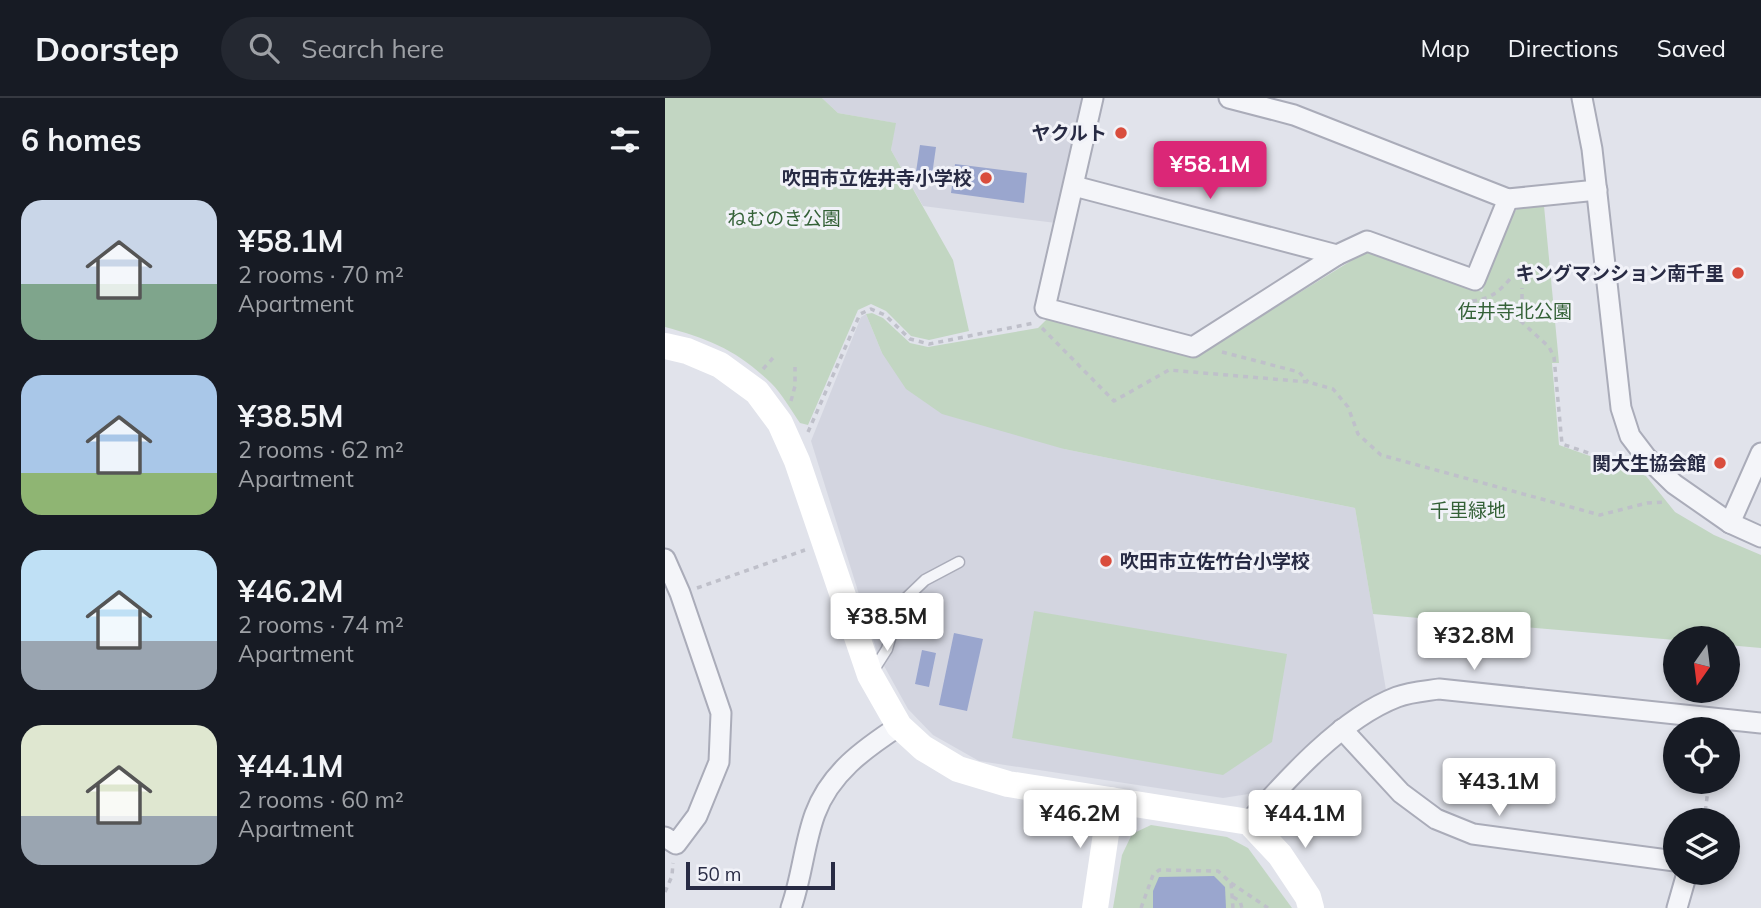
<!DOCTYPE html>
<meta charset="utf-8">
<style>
body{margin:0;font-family:Mulish,"Noto Sans JP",sans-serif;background:#242831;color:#f1f3f6;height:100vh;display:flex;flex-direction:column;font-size:26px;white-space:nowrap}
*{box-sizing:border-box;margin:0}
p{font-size:23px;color:#9ea1a6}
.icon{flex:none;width:38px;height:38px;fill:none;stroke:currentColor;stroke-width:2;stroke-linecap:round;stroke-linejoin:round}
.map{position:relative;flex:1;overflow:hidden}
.side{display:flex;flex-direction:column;background:#171b24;width:665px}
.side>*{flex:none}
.needle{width:46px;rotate:194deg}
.controls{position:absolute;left:998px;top:528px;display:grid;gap:14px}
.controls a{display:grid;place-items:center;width:77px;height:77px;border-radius:50%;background:#171b24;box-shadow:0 4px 10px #0003;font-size:35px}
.scale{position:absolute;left:21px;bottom:18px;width:149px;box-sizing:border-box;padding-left:7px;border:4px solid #282b44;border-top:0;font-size:19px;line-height:24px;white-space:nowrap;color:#282b44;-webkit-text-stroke:5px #f1f2f8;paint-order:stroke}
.price{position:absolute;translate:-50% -60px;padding:0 16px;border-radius:7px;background:#fff;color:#222;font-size:23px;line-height:46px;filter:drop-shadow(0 2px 4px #0008)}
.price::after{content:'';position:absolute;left:50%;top:42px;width:21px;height:16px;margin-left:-10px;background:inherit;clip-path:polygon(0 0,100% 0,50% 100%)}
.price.active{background:#db2777;color:#fff}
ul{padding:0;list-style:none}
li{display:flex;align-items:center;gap:21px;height:175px;padding:0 21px}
li span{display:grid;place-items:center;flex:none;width:196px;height:140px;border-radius:21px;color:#555}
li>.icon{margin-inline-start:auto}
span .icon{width:84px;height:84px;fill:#fffc;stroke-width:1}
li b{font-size:30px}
h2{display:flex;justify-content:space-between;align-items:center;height:84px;padding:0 21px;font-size:30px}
header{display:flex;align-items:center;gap:42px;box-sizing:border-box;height:98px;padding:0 35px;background:#171b24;border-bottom:2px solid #363941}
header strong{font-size:33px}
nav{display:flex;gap:38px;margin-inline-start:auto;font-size:24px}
.search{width:490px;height:63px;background:#242831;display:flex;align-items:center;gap:18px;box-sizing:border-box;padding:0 24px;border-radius:38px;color:#9ea1a6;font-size:26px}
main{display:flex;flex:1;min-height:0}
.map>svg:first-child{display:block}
.built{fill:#d3d5e0}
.green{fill:#c2d6c2}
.water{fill:#9aa6ce}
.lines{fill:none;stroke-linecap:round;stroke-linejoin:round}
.lane-casing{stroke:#aaacb9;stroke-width:13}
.street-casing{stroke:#aaacb9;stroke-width:23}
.path{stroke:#bfc0ca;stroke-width:3.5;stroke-dasharray:5 5;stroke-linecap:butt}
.lane{stroke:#f4f5f9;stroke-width:10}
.street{stroke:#f4f5f9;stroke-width:19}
.secondary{stroke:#fff;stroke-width:26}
.poi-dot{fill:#d94d3d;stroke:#f1f2f8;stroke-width:2.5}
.labels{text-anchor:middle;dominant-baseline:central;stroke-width:6;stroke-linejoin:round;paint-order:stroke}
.poi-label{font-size:19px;font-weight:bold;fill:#282b44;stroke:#f1f2f8;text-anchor:end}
.park-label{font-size:19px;fill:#346137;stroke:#f1f2f8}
</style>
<header>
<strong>Doorstep</strong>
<div class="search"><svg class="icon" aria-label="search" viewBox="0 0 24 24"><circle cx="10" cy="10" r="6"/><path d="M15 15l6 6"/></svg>Search here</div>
<nav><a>Map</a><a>Directions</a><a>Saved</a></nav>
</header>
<main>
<section class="side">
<h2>6 homes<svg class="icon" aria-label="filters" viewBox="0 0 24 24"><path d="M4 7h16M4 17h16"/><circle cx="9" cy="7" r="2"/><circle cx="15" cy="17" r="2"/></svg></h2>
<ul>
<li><span style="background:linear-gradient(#c9d6e8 60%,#7fa58c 0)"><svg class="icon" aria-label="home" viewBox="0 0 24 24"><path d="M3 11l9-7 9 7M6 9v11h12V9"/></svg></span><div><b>¥58.1M</b><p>2 rooms · 70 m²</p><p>Apartment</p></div></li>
<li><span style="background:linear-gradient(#a9c7e8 70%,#8fb573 0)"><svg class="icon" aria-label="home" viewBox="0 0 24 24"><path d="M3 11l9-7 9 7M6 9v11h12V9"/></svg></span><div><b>¥38.5M</b><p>2 rooms · 62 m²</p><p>Apartment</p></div></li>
<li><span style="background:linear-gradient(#bfe0f5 65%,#9aa5b1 0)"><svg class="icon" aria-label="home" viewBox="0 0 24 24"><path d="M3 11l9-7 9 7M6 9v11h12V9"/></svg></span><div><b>¥46.2M</b><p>2 rooms · 74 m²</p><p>Apartment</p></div></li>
<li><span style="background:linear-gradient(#dfe7d0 65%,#9aa5b1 0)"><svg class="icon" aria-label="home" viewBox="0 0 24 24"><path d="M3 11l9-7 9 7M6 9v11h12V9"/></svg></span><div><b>¥44.1M</b><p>2 rooms · 60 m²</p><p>Apartment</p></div></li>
</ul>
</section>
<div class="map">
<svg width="1096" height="810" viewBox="0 0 1096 810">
<rect width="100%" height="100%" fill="#e1e3eb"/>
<g class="built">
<path d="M157 0H418L391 125 258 108 226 52 230 25 173 15Z"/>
<path d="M201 216 217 255 399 351 690 410 721 592 695 607 670 625 596 694 558 700 314 663 268 637 243 611 213 557 146 343 196 219Z"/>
</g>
<g class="green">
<path d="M0 0H157L173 15 231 25 226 52 288 162 304 233 264 242 246 238 221 213 206 206 193 212 143 327 135 325C126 312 117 296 106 285 72 252 44 241 0 229Z"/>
<path d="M879 108 894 265H887L894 347 981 378 1010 414 1049 437 1096 457V550L1062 547V541L1010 542 708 516 690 410 399 351 277 316 241 291 217 255 201 216 207 215 218 220 245 245 263 249 373 230 383 220 530 259 702 153 817 194 845 119 854 109Z"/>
<path d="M369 513 622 556 607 644 558 677 347 640Z"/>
<path d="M486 727 562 739 583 750 627 810H448L457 757 467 736Z"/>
</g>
<g class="water">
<path d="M255 47 271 49 267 77 251 74Z"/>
<path d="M290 66 362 75 359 105 286 95Z"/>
<path d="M289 535 318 541 302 613 274 607Z"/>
<path d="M257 552 271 555 264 589 250 586Z"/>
<path d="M549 778 560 789 561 810H488V793L494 779Z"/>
</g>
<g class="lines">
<g class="lane-casing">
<path id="lane" d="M208 573 222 551 235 506 260 482 294 464"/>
</g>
<g class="street-casing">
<g id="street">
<path d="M428 0 380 210 528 249 672 157 702 143 810 182 843 101"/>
<path d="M564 0 629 17 843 101 932 92"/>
<path d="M917 0 927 51 956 310 965 338 981 359 1009 386 1065 425 1096 439"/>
<path d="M409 88 672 157"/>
<path d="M1065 425 1096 355"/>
<path d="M0 461 15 495 56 615 54 664 32 718 11 746 0 739"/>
<path d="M677 631 736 695 771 721 808 736 1010 763"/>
<path d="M584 724C623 680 677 620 732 599 745 594 761 593 774 591L1096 625"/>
<path d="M126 810C137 779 139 746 150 716 165 675 199 651 234 628"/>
<path d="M1012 810 1022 775"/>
</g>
</g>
<g class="path">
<path d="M857 201V190"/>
<path d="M807 203C825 201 834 194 845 181"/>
<path d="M848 216 884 249 889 259 897 346 965 369"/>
<path d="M377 230 449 303 504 272 643 284 668 291 683 309 693 336 716 357 935 417 982 405 1001 404"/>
<path d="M557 254 634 274 643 284"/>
<path d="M98 271 108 260"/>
<path d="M126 303 130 288V269"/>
<path d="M143 334 195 216 206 211 220 217 245 241 264 246 369 225"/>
<path d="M32 490 140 452"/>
<path d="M1039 723 1044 684"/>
<path d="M566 785 603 810"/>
<path d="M0 794 7 778 8 765"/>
<path d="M568 799 575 803 577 810"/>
<path d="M476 810 488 777 494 772 553 773 566 785 568 810"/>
</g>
<use href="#lane" class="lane"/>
<use href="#street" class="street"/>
<g class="secondary">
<path d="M0 248 22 253 55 267 92 294 115 325 132 363 205 577 234 628 258 650 293 671 343 686 584 724 615 757 643 799 646 810"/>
<path d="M430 810 446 702"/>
</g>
</g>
<g class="poi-dot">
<circle cx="456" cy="35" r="7"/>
<circle cx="321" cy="80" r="7"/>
<circle cx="1073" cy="175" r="7"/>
<circle cx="1055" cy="365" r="7"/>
<circle cx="441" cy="463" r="7"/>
</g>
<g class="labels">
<g class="poi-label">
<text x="442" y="35">ヤクルト</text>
<text x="307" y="80">吹田市立佐井寺小学校</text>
<text x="1059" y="175">キングマンション南千里</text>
<text x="1041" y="365">関大生協会館</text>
<text x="455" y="463" text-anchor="start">吹田市立佐竹台小学校</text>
</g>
<g class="park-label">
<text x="119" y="120">ねむのき公園</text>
<text x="850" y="213">佐井寺北公園</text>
<text x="803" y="412">千里緑地</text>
</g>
</g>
</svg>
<div class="controls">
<a><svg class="needle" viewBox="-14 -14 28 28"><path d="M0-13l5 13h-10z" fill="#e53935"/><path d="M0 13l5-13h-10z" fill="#9ea1a6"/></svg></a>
<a><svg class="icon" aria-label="locate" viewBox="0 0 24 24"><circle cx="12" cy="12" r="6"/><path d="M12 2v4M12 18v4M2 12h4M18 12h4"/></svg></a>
<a><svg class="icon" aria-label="layers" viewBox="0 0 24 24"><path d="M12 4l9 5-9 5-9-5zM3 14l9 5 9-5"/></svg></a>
</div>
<div class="scale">50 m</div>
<b class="price active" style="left:545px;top:103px">¥58.1M</b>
<b class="price" style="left:222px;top:555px">¥38.5M</b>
<b class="price" style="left:809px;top:574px">¥32.8M</b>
<b class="price" style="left:834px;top:720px">¥43.1M</b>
<b class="price" style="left:415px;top:752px">¥46.2M</b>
<b class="price" style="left:640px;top:752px">¥44.1M</b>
</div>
</main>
